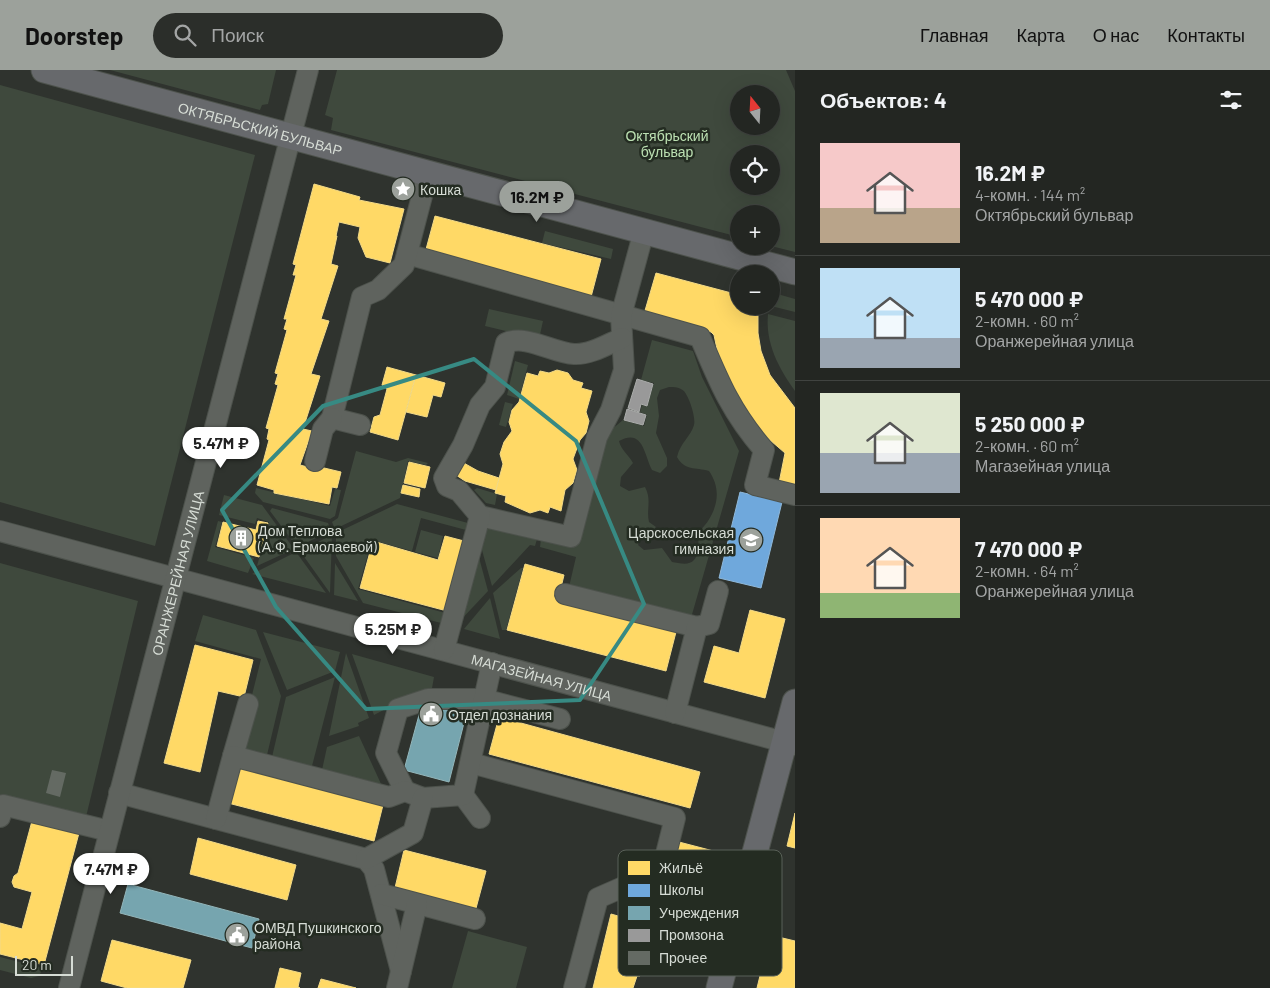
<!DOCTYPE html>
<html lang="ru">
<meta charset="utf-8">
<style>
body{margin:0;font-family:Barlow,sans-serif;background:#2b2e2a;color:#f1f3f6;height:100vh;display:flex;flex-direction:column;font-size:19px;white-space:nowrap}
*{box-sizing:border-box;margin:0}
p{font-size:16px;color:#a3a5a5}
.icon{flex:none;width:28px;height:28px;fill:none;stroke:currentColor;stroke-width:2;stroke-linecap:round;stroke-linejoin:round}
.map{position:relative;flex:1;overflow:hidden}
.sheet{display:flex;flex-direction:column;background:#232622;width:475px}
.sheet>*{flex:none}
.needle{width:32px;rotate:342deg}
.fabs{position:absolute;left:730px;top:15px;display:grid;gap:10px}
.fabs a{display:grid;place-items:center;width:50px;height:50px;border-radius:50%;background:#232622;box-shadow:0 5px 20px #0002,0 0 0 1px #404340;font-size:25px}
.scale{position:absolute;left:15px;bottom:12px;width:58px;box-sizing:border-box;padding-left:5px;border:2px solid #d6dcd5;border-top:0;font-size:14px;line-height:18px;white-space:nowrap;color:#d6dcd5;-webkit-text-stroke:4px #242c22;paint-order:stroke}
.price{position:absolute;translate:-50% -42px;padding:0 11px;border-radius:18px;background:#fff;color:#222;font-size:16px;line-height:32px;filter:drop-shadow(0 1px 2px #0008)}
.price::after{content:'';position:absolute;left:50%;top:30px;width:15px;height:11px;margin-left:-8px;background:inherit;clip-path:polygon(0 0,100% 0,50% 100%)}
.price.selected{background:#9ca19b;color:#111}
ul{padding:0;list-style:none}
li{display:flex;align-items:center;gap:15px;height:125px;padding:0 25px}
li+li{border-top:1px solid #404340}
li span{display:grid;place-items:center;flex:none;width:140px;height:100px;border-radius:0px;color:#555}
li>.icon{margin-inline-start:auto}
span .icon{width:60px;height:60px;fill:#fffc;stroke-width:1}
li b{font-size:21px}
h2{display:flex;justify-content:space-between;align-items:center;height:60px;padding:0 25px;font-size:21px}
header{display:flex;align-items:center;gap:30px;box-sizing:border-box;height:70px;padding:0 25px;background:#9ca19b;color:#111}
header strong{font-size:24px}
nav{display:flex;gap:28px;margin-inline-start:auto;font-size:18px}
.search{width:350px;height:45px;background:#2b2e2a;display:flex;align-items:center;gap:12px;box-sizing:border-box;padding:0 18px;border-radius:28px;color:#a3a5a5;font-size:19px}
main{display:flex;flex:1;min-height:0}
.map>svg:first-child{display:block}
.green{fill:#3f493d;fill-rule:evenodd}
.homes{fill:#ffd966;stroke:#f3da87}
.schools{fill:#6fa8dc;stroke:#8eb8da}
.public{fill:#76a5af;stroke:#93b6ba}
.industry{fill:#999;stroke:#abadab}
.building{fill:#646a63}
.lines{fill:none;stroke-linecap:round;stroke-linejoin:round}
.minor-casing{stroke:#4d524c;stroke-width:22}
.major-casing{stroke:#4d524c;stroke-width:27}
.minor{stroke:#5f635e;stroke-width:20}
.major{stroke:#67696c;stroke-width:25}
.marked{fill:none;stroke:#378a83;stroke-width:4;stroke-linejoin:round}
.labels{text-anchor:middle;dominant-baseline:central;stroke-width:5;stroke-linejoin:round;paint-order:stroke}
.street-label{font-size:14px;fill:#d6dcd5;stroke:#242c22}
.park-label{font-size:14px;fill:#bce0b2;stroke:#242c22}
.poi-label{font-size:14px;fill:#d6dcd5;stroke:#242c22;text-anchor:start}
.key{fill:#242c22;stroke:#596158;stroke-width:1}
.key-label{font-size:14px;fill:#d6dcd5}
</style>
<header>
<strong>Doorstep</strong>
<div class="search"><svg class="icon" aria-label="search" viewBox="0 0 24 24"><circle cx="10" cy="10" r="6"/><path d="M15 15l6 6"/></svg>Поиск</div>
<nav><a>Главная</a><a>Карта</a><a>О нас</a><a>Контакты</a></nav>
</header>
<main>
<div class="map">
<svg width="795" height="918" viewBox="0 0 795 918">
<rect width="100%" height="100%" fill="#2f332e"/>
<g class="green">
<path d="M110 0H276L268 34 262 35 260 40Z"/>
<path d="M337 0H786L795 21V182L771 176V144H739V167L331 60 333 48 325 45ZM739 24H771V56H739ZM739 84H771V116H739Z"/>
<path d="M0 15 255 85 155 476 0 432Z"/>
<path d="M545 161 613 179 611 189 542 173Z"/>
<path d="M774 223 795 229V242L771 236Z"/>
<path d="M489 239 543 251 539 269 485 256Z"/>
<path d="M768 244 795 251V321C779 299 765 273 768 244Z"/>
<path d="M652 270 693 281 702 307 739 381 691 548 569 517 576 487 540 477 541 469 574 477 605 365 623 350 644 356 647 345 640 342 642 335 647 336 654 313 641 310ZM669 317C675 317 679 317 684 321 689 327 696 347 694 355 691 366 680 373 677 387 685 401 695 397 709 401 720 417 719 434 708 451 705 456 701 458 699 464 697 472 701 482 694 490 689 496 679 493 672 492L662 478 644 480 638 475 641 466 650 463 656 457 649 452C646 439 652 430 645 417L629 421 620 416 621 407 633 393C628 384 621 380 619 371 643 358 644 384 652 400L660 403 667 396V388L656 363 659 346 657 328 660 320Z"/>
<path d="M515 291 528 295 519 329 507 325Z"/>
<path d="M505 332 513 334 506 357 499 355Z"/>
<path d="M356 381 396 392 408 388 428 393 426 395 408 391 400 428 335 459 332 452 338 448Z"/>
<path d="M256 418 330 436 335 419 341 420 335 446 330 449 263 432 255 423Z"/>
<path d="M477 418 497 424 495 435 486 433 474 420Z"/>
<path d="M224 425 262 435 294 479 257 496 269 452 257 448 255 454 219 445Z"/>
<path d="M397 434 468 453 466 460 421 448 412 481 372 470 358 519 449 544 445 554 363 533 336 486V463Z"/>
<path d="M272 438 328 453 331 461 297 477 270 441Z"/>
<path d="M218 451 222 452 215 477 254 488 248 503 207 491Z"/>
<path d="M485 457 537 469 535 476 530 475 492 516 480 473Z"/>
<path d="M421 460 443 466 438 488 415 482Z"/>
<path d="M332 465 330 523 300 481Z"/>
<path d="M477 480 488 521 457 554Z"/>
<path d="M296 482 326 523 252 504Z"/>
<path d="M0 493 138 531 86 747 0 725Z"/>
<path d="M335 493 358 531 334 525Z"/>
<path d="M521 498H523L506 560H502L493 523Z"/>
<path d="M490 528 500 569 464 559Z"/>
<path d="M203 545 256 560 281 626 267 685 242 678 254 633 252 625 261 589 195 571Z"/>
<path d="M263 562 340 582 335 601 287 620Z"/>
<path d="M346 583 369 648 358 653 359 656 329 666Z"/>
<path d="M352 584 434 607 431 624 403 630 374 645Z"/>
<path d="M335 607 312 696 272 687 286 627Z"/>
<path d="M359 666 382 716 322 700 327 677Z"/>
<path d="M468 861 527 877 516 918H452Z"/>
<path d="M0 887 43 898 39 906 31 908 0 900Z"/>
</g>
<g class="homes">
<path d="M314 114 360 127 359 130 404 139 390 193 366 187 358 168 360 157 339 152 336 166H337L331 194 338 196 321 249 329 251 311 304 320 306 303 359 312 361 300 395 319 400 320 397 341 402 337 418 332 417 329 434 274 423V420L257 415 269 370 267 369 269 359 266 358 278 315 275 314 278 304 275 303 287 260 284 259 287 249H284L296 205H293L296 195 293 194Z"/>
<path d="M435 146 601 189 591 227 425 183Z"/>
<path d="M656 203 739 225V236H758V263L761 281 770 305 795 338V423L778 418 785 383 756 358 721 298 714 265 711 262 644 244Z"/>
<path d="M387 297 416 305 398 370 370 362 374 347 380 345 387 319 382 315Z"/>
<path d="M557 300 568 303 573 310 583 313 581 318 592 321 586 342 589 351 586 363 580 370 573 389 577 400 573 413 565 420 561 441 550 437 548 443 540 440 530 443 505 432 506 426 495 423 503 394 500 384 504 372 512 361 509 352 512 340 519 332 527 303 538 306 540 301 549 303Z"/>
<path d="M416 305 445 313 441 327 433 325 427 347 406 342Z"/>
<path d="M409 392 430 397 425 418 404 413Z"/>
<path d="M462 392 478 401 499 408 496 420 465 411 456 405Z"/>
<path d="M403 415 420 419 419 427 401 423Z"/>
<path d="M258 451 268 453 259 487 217 476 223 452 256 460Z"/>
<path d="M445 466 464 471 447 541 360 518 373 471 438 490Z"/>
<path d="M525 494 564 505 558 530 676 562 666 601 507 560Z"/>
<path d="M750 540 785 549 765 628 704 612 714 576 739 583Z"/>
<path d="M195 575 253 590 244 627 218 621 200 702 164 693Z"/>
<path d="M499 647 700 702 690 738 489 684Z"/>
<path d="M237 696 383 735 374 771 228 733Z"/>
<path d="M795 743V778L787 776Z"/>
<path d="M32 751 79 763 44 895 0 884V853L22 859 32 822 14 817 12 812 14 806 18 803Z"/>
<path d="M198 768 296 795 287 830 190 804Z"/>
<path d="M679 772 725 784 706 853 661 841Z"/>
<path d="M404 780 486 801 475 842 394 822Z"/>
<path d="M611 844 650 855 647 867 650 868 647 881 643 880 640 892 644 893 640 906H637L633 918H593Z"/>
<path d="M770 865 795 871V918H757Z"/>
<path d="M112 870 191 890 183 918H127L101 911Z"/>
<path d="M280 898 301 903 298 917 300 918H275Z"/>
<path d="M321 909 356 918H318Z"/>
</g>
<path class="schools" d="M740 422 782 432 761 518 719 508Z"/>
<g class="public">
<path d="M422 634 466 645 449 712 404 700Z"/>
<path d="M128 814 259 849 252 878 120 843Z"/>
</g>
<g class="industry">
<path d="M637 309 653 314 647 336 641 334 639 342 628 338Z"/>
<path d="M627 339 646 345 643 355 624 350Z"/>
</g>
<path class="building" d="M52 700 66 703 60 727 46 723Z"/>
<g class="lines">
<g class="minor-casing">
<g id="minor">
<path d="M407 184 700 267C719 312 731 342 764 380L755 415 795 425"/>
<path d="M360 355 332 348 362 227 378 220 404 195 428 103"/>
<path d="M315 391 323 359 332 348"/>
<path d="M480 446 571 467 597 367 611 340 624 300 621 246 644 161"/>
<path id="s1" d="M0 461 795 675"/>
<path d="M565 524 697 557"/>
<path d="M444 580 480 446 459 421 447 416 444 408 463 375 480 335 495 317 506 273C526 264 553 283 574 284 590 285 608 274 622 268"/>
<path d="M675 643 697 557 709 554 718 521"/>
<path d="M233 686 248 634"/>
<path d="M471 693 675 748 662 800 598 828 574 918"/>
<path d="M405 721 386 683 398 639 428 629H483L560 649"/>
<path d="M119 723 366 789 374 799 401 901"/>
<path d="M463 725 480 748"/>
<path d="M0 747 3 735 109 761"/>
<path d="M216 749 233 686 389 727 405 721 423 728 463 725 492 593"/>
<path d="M366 789 413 763 423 728"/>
<path d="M381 824 475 849"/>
<path id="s2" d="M69 918 308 0"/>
<path d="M397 918 417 834"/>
</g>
</g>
<g class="major-casing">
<g id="major">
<path id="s3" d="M44 0 795 202"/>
<path d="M719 918 795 632"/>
</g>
</g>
<use href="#minor" class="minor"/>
<use href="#major" class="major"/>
</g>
<path class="marked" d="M474 289 576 371 644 534 580 630 366 639 276 537 222 440 323 336Z"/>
<defs>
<g id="sight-disc" transform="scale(1.25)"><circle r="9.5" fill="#9ca19b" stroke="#242c22"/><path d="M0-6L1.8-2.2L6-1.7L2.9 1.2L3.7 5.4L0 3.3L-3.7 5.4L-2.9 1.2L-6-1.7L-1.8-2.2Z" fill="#fff"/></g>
<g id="building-disc" transform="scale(1.25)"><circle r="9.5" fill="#9ca19b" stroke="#242c22"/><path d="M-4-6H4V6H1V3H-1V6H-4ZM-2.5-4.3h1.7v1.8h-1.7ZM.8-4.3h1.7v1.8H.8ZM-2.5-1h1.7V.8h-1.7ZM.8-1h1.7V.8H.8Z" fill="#fff"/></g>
<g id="school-disc" transform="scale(1.25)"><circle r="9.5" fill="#9ca19b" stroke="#242c22"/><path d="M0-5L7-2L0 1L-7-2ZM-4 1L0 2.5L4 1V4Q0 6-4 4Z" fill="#fff"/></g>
<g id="civic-disc" transform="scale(1.25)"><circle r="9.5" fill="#9ca19b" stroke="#242c22"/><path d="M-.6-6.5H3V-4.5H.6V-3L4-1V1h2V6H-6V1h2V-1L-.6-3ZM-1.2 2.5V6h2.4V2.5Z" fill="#fff"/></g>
</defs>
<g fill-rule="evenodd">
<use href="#sight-disc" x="403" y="119"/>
<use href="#building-disc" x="241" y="468"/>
<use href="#school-disc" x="751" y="470"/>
<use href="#civic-disc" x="431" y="644"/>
<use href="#civic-disc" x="237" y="865"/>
</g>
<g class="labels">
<g class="street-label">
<text stroke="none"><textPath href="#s3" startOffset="224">ОКТЯБРЬСКИЙ БУЛЬВАР</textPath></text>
<text stroke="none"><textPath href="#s2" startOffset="429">ОРАНЖЕРЕЙНАЯ УЛИЦА</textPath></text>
<text stroke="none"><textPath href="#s1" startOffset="561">МАГАЗЕЙНАЯ УЛИЦА</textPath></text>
</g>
<g class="park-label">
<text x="667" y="65">Октябрьский<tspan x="667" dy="16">бульвар</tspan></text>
</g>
<g class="poi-label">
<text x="420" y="119">Кошка</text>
<text x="258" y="460">Дом Теплова<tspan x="258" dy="16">(А.Ф. Ермолаевой)</tspan></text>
<text x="734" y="462" text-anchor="end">Царскосельская<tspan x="734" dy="16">гимназия</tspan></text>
<text x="448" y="644">Отдел дознания</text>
<text x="254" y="857">ОМВД Пушкинского<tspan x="254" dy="16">района</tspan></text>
</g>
</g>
<rect x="618" y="780" width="164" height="126" rx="8" class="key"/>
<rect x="628" y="791" width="22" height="14" fill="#ffd966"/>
<rect x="628" y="814" width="22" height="13" fill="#6fa8dc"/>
<rect x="628" y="836" width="22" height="14" fill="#76a5af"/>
<rect x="628" y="859" width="22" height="13" fill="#999"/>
<rect x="628" y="881" width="22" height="14" fill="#646a63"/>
<g class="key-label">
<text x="659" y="803">Жильё</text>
<text x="659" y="825">Школы</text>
<text x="659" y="848">Учреждения</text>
<text x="659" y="870">Промзона</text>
<text x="659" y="893">Прочее</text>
</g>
</svg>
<div class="fabs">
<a><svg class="needle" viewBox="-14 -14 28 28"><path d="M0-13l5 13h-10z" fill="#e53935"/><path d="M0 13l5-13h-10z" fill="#a3a5a5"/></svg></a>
<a><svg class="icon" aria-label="locate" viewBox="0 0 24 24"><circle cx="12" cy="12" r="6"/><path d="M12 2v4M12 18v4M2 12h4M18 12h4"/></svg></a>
<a>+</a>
<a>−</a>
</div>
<div class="scale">20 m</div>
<b class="price selected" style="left:537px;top:153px">16.2M ₽</b>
<b class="price" style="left:221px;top:399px">5.47M ₽</b>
<b class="price" style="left:393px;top:585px">5.25M ₽</b>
<b class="price" style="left:111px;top:825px">7.47M ₽</b>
</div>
<section class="sheet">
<h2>Объектов: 4<svg class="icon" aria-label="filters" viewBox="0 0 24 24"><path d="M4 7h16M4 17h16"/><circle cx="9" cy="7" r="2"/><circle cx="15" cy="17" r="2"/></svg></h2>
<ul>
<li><span style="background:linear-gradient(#f6c9c9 65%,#b9a48a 0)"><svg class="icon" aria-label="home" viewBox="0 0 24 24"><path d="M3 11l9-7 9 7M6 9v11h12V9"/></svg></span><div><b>16.2M ₽</b><p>4-комн. · 144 m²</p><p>Октябрьский бульвар</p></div></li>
<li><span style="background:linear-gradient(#bfe0f5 70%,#9aa5b1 0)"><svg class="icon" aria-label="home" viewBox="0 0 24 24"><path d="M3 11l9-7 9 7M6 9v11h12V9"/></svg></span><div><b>5 470 000 ₽</b><p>2-комн. · 60 m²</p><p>Оранжерейная улица</p></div></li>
<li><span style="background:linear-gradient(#dfe7d0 60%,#9aa5b1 0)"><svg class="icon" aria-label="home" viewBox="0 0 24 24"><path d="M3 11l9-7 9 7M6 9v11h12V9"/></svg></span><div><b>5 250 000 ₽</b><p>2-комн. · 60 m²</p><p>Магазейная улица</p></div></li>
<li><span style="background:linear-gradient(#ffd9b3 75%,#8fb573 0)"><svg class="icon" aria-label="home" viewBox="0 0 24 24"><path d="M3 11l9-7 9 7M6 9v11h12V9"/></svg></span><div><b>7 470 000 ₽</b><p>2-комн. · 64 m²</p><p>Оранжерейная улица</p></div></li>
</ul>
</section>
</main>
